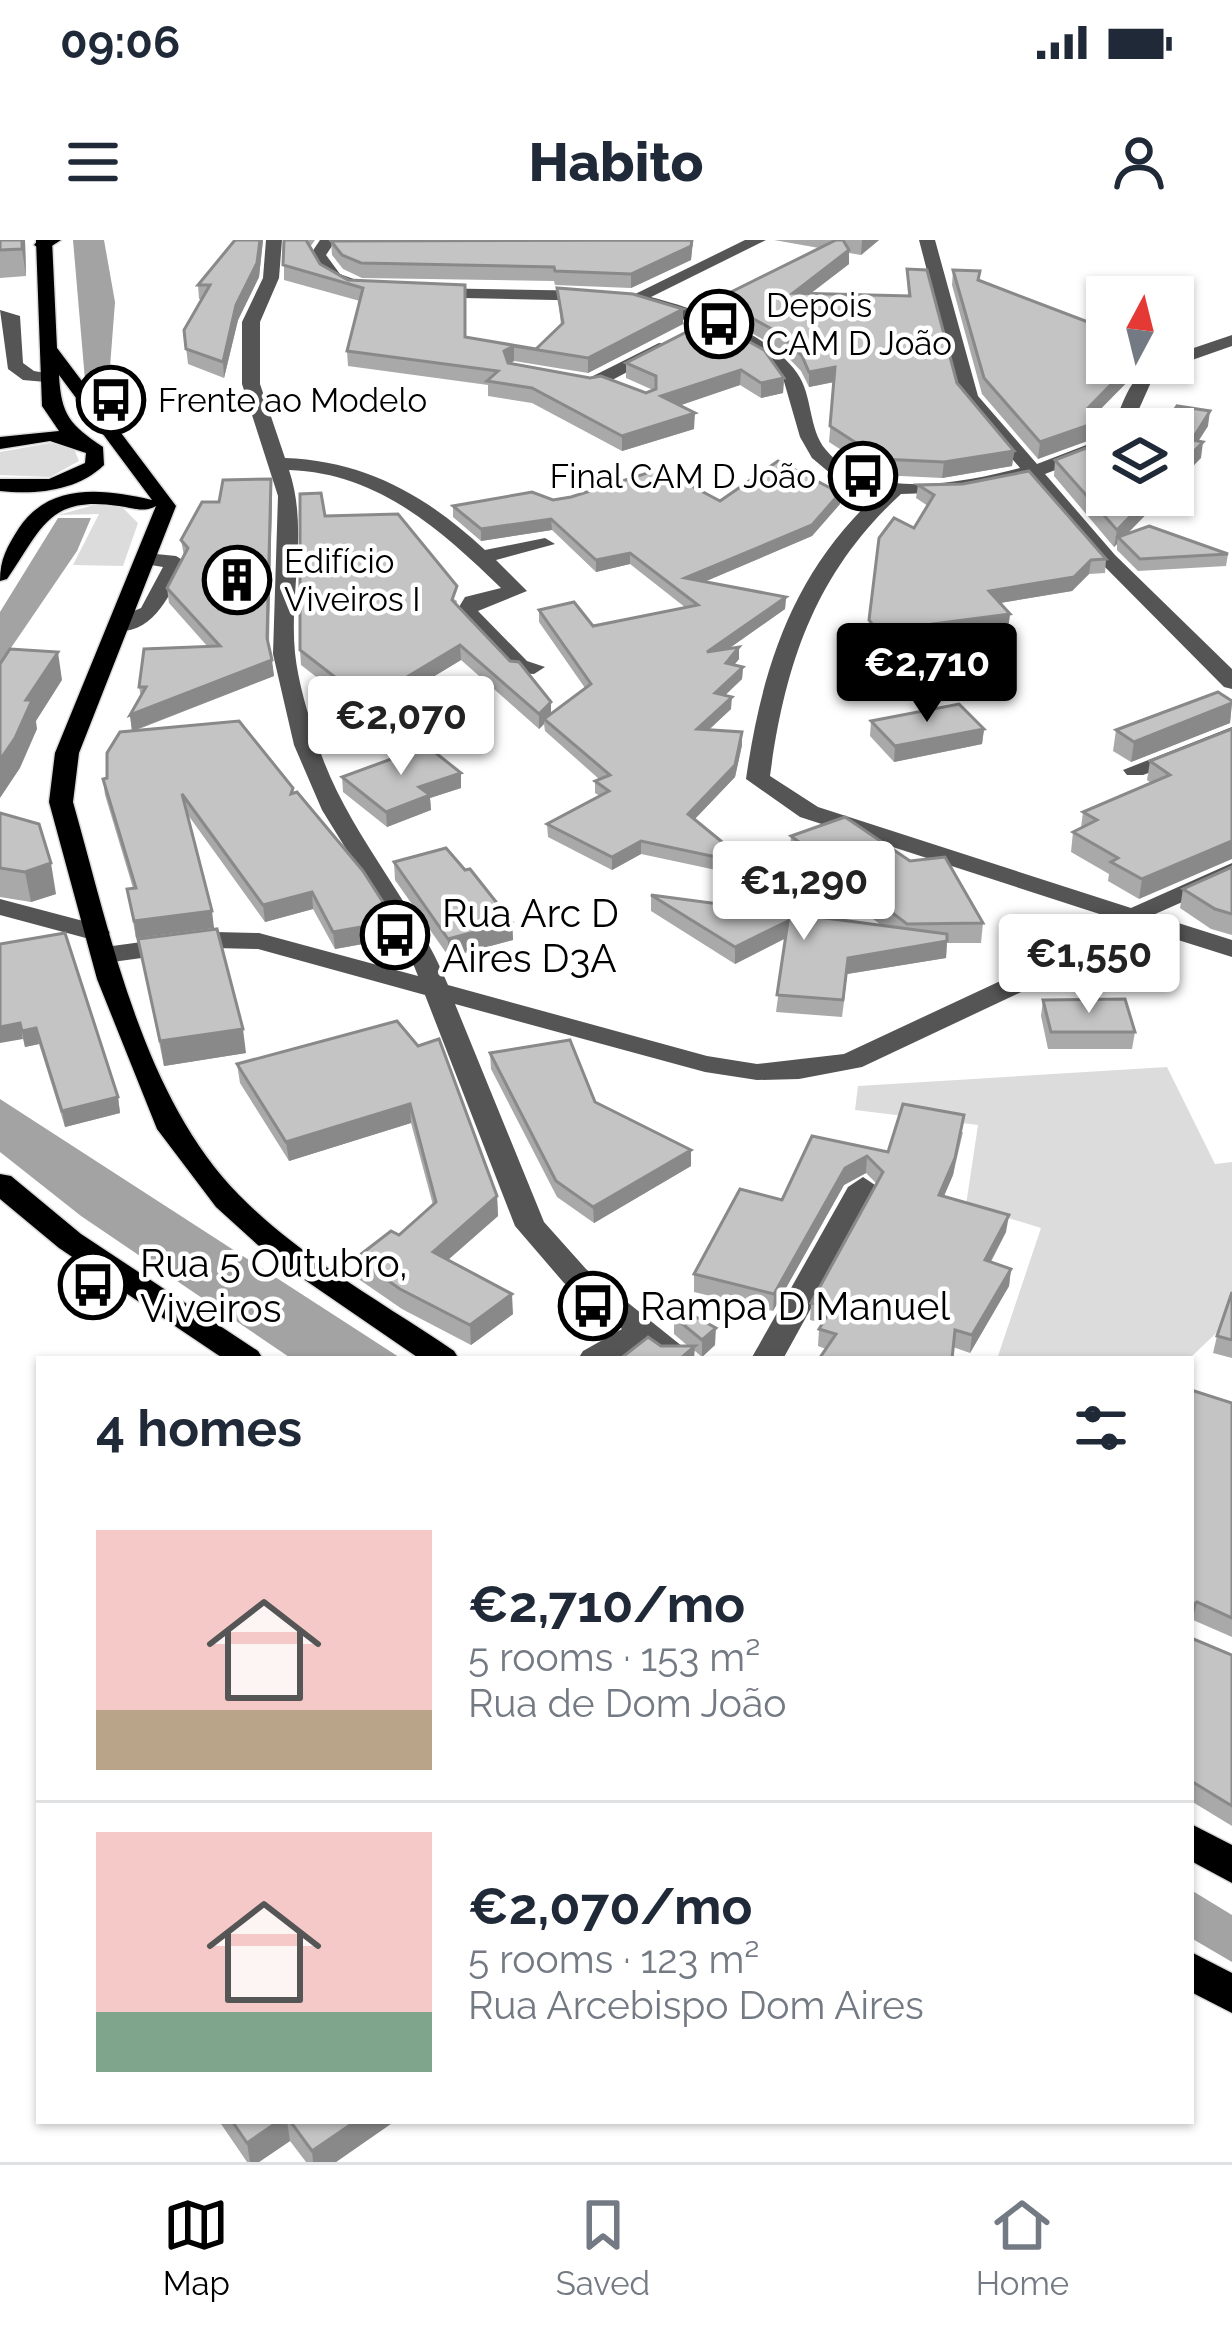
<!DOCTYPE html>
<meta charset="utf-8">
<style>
body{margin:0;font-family:Raleway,sans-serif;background:#f6f6f7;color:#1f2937;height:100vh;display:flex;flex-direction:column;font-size:45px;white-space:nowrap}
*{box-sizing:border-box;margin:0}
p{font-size:39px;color:#747a83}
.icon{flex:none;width:66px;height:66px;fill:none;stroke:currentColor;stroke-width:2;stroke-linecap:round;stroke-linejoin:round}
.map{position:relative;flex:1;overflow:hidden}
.drawer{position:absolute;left:36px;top:1116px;width:1158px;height:768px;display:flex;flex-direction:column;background:#fff;border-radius:0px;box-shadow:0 3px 9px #0004}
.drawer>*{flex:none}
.needle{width:78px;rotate:7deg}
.tools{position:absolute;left:1086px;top:36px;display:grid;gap:24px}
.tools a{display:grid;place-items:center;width:108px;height:108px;border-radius:0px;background:#fff;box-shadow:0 3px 9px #0004;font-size:60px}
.price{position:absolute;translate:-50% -102px;padding:0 27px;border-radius:12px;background:#fff;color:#222;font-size:39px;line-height:78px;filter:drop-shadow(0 3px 6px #0008)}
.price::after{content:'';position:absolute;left:50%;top:72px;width:36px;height:27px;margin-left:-18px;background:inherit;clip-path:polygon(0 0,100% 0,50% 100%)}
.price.on{background:#000;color:#fff}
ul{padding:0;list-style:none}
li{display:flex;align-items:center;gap:36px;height:300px;padding:0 60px}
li+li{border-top:3px solid #e0e1e3}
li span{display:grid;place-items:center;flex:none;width:336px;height:240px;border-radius:0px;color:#555}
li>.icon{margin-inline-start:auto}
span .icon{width:144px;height:144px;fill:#fffc;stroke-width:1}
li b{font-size:51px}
h2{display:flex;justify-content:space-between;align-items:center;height:144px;padding:0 60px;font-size:51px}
.status{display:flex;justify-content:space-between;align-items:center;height:84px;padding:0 60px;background:#fff;direction:ltr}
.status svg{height:33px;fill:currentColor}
header{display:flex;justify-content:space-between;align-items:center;height:156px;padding:0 60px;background:#fff;font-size:54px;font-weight:800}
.tabs{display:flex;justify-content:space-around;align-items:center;height:168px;border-top:3px solid #e0e1e3;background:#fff;font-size:33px;color:#747a83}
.tabs a{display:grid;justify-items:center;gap:6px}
.tabs .on{color:#000}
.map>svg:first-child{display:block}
.green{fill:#dcdcdc}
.water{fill:#a3a3a3}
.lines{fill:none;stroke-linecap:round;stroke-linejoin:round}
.stream{stroke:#a3a3a3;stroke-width:8}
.major-casing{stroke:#dbdbdb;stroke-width:3}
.highway-casing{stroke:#dbdbdb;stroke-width:3}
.minor{fill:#555;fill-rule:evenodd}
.major{fill:#000;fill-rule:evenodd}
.highway{fill:#000;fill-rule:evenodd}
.wall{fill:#a9a9a9}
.shaded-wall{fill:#898989}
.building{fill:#c4c4c4;stroke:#898989;stroke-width:3}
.labels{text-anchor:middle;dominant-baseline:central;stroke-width:9;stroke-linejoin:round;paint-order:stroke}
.far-poi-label{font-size:33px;fill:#000;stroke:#fff;text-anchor:start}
.poi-label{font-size:39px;fill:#000;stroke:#fff;text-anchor:start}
</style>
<div class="status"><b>09:06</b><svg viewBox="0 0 49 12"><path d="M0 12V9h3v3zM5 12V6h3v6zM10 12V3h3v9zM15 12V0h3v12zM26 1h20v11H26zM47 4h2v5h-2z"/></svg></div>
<header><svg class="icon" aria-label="menu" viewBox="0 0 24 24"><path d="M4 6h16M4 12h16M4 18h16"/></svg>Habito<svg class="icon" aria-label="person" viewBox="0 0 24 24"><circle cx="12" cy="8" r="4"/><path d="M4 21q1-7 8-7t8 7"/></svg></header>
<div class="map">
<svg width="1232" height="1922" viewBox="0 0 1232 1922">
<rect width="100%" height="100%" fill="#fff"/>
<g class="green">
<path d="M50 203 74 209 79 221 50 237 0 235V212Z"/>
<path d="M98 264 123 268 138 283 123 326 73 325 99 274 58 275Z"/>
<path d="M1167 827 1215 924 1232 922V1078L1189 1119H997L1041 988 966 965 978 885 855 870 858 846Z"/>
</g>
<g class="water">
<path d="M73 0H104L115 62 109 140H85Z"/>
<path d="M58 278H91L77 311 0 424V372Z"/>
<path d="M0 859 402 1119H292L81 976 0 912Z"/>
<path d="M1191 1650 1232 1675V1722L1191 1698Z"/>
</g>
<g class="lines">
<path class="stream" d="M97 129 102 180"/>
<g class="major-casing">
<g id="major">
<path d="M36 0H52L57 108 176 266 79 513 73 562C110 692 142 856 239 955 301 1018 382 1062 454 1111L459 1119H420L270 1016 216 967 157 889 97 739 49 562 55 513 156 266C144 273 134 268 119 266 48 255 42 289 7 339L0 341C0 319 7 307 19 288 50 242 104 249 152 260L59 135C61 175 70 185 103 207L104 225C77 251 36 255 0 251V239H49L85 223 86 213 50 201 0 209V197L59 191 42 166Z"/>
<path d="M0 934 11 936 81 994 258 1111 263 1119H224L59 1008 0 959Z"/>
<path d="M1191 1584 1232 1605V1643L1191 1621Z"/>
<path d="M1191 1712 1232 1733V1773L1191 1752Z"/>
</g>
</g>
<g class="highway-casing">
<path id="highway" d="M61 0 44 11 34 5 38 0Z"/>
</g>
<g class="minor">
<path d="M266 0H282L279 38 260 82V144L285 218C366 221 427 256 485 310L545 298 555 304 496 320 527 351 478 371 527 421 545 427 534 434 514 433 456 372 465 357 501 348C440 289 378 233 289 230 309 289 289 352 295 413 298 442 308 475 317 502 345 591 413 659 448 745L707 816 757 824 844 814 1105 692 1118 680 800 577 746 539C762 427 793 331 880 252L837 239 812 218 800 197 783 138 759 117 696 84 625 59 745 0H766L651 57C698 70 767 91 797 133 813 155 808 189 826 210 870 262 963 243 1020 228L960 157 919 0H935L978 156 1037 224 1107 197V210L1045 234 1115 315 1232 429V449L1224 447 1101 323 1028 238 960 252 901 254C815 333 785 424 770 536L818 567 1131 668 1232 623V640L1153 675 1232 700V717L1140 688 1123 704 862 827 799 839 757 840 705 832 455 764 544 982 586 1029 698 1119H661L644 1106 617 1119H578L583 1111 622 1089 564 1043 515 986 425 755 258 709 215 708 105 723 92 715 105 707 215 692 259 693 418 736 406 706 322 570 294 505 273 414 278 256 242 144V82L263 38Z"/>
<path d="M320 0H336L326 15 340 34 359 41V49L328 42 310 15Z"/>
<path d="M425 48 599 51 607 56 599 61 419 57 417 53Z"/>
<path d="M0 70 20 76 23 123 34 131 57 135V143L23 140 8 129Z"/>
<path d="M1232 95V106L1175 126 1152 140 1130 189H1112C1126 157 1132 123 1173 123V115Z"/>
<path d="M659 103 665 104V112L597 148 557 139 566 134 589 138Z"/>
<path d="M146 313 176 316 186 322C170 354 154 397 110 391V381L141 368 163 327 139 323 136 319Z"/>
<path d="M1232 487V502L1143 535H1127L1123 530Z"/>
<path d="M0 659 106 687 110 693 97 701 0 675Z"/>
<path d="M863 937 878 947 783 1119H751L848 947Z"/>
</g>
<use href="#major" class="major"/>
<use href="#highway" class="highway"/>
</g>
<g class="wall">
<path d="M0 0H25L26 36 0 38Z"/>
<path d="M235 0H263L259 37 238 80 224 138 188 124 184 90 202 59H199L198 45Z"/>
<path d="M284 0H315L310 7 320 24 465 97 536 109 561 85 557 48 683 84 588 133 514 121 509 124 646 153 653 150 626 138V123L710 80 784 138 783 153 761 158 740 145 679 165 694 189 622 211 532 163 488 156V145L348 126 347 111 360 61 284 40Z"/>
<path d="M331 0H693L691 20 631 48 555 45 554 41 362 38 343 29 332 15Z"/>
<path d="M774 0H879L861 15 849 13V24L811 53 908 56 907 29 957 143 1014 211 1012 226 942 238 880 235 829 202 834 142 809 147 801 131 780 109 717 74V59L819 8Z"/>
<path d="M953 30 979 40 1137 132 1100 169 1114 178 1208 186 1198 201 1201 218 1173 189H1107L1038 219 982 154 952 45Z"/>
<path d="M1055 220 1165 255 1127 294 1228 314 1226 326 1138 331 1117 310V304L1114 307 1054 236Z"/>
<path d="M271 239 272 254 269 406 274 436 134 491 294 553 395 681 396 698 335 709 313 669 265 682 188 575 214 688 136 698 127 649 133 648 105 555 103 539 107 538 132 491 130 475 141 457 139 447 208 407 169 363 167 348 184 316 181 300 219 262Z"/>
<path d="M918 245 1106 319 1105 333 1089 334 1072 351 1000 363 1010 374 1008 388 945 397 954 408 953 422 897 430 868 395 879 298 914 288 928 266 916 258Z"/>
<path d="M840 253V264L812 296 704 342 786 357 785 369 728 409 739 419 734 425 743 427 742 439 725 455 731 469 709 490 742 505 735 537 695 579 749 624V637L641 614 612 630 548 597 547 584 600 556 595 553V541L599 539 545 491 544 484 539 489 461 420 418 446 456 494 408 508 301 425 300 410 325 276 457 361 456 365 551 473 585 448 539 382V370L593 386 686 368 630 324 596 332 552 290 481 301 453 277V266L553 260 720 261Z"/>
<path d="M1232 461 1230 483 1131 522 1113 511 1116 490Z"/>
<path d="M871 481 984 489 982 504 894 522 870 496Z"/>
<path d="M1232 489 1139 659 1108 641 1109 634 1071 612 1073 592 1081 588 1083 572 1151 543 1147 540 1150 521Z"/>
<path d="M461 533V548L430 558 431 570 387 587 343 552 342 537Z"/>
<path d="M0 573 56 654 31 662 0 657Z"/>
<path d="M791 596 983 683 981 703H947L946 718 847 734 842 777 776 772 786 698 735 724 651 671V655L881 685 790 615Z"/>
<path d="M394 622 512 682 513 700 449 717 395 640Z"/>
<path d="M1232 627V695L1211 689 1180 668 1183 649Z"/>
<path d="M138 699 246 813 164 826Z"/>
<path d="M0 704 118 857 120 873 65 887 39 804 25 807Z"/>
<path d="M1043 760 1135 792 1132 809H1048L1041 776Z"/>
<path d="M397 781 497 956 498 976 448 1020 513 1074 471 1105 402 1069 357 1038 356 1018 399 995 433 965 411 883 289 921 240 843 237 824Z"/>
<path d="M490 813 691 910V926L594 983 557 957 491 829Z"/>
<path d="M963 892 953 935 944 956 1006 992 991 1022 1011 1029 1009 1046 970 1113 953 1107 826 1109 818 1106 819 1089 823 1083 810 1080 811 1063 877 944 866 933 844 945 773 1071 694 1052V1034L782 960 812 896 888 912Z"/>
<path d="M1232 1052V1118L1213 1113 1217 1096Z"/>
<path d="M674 1077 715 1105 702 1117 695 1111 661 1106H688L674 1094Z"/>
<path d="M1232 1163V1397L1193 1380Z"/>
<path d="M1191 1398 1232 1415V1586L1191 1561Z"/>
<path d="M219 1881H395L336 1922H306L290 1901 259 1922H247Z"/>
</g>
<g class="shaded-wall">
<path d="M22 0H25L26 36 22 9Z"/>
<path d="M260 0H263L259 37 238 80 224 138 223 122 236 65Z"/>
<path d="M693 0 691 20 631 48V34Z"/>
<path d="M862 0H879L861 15Z"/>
<path d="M849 10V24L793 67V53Z"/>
<path d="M683 69V84L588 133V118Z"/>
<path d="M1179 91 1177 106 1173 108V95Z"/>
<path d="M514 106V121L505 126 504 111Z"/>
<path d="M1132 123H1150L1137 132 1087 183 1089 167Z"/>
<path d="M835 127 834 142 809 147V132Z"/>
<path d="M741 130 740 145 661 172V156Z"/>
<path d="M784 138 783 153 761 158V143Z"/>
<path d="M1210 171 1208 186 1189 216 1192 200Z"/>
<path d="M695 173 694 189 622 211V196Z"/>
<path d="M1112 177 1110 189H1107V194L1038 219 1040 202Z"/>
<path d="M1203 202 1201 218 1173 247V233Z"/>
<path d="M1014 211 1012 226 942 238 944 222Z"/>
<path d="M271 239 272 254 268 414 267 398Z"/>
<path d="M840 253V264L812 296 685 350V338Z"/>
<path d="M1151 255H1165L1121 300 1118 297 1117 304 1114 307 1117 290Z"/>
<path d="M551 279 552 290 481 301V289Z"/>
<path d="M630 313V324L596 332V320Z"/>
<path d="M1091 320 1089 334 1072 351 988 365 989 351Z"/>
<path d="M786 357 785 369 707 424V412Z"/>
<path d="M1010 374 1008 388 933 399 934 384Z"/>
<path d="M460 405 461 420 408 452 407 437Z"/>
<path d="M739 407V419L726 435V423Z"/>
<path d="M954 408 953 422 897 430 898 416Z"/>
<path d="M58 412 62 440 36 481 37 489 20 528 0 558V520L26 460Z"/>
<path d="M272 420 274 436 132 491 130 475Z"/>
<path d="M743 427 742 439 715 465V453Z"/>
<path d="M732 457 731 469 696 501 697 489Z"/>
<path d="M551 462V478L544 479V484L539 489V474Z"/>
<path d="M1232 463 1230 483 1131 522 1134 502Z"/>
<path d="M455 479 456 494 408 508 407 493Z"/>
<path d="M984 489 982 504 894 522 895 506Z"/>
<path d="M742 492V505L735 537 688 586V574Z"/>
<path d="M461 533V548L430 558 431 570 387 587 386 572 419 547Z"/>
<path d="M641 601V614L612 630V617Z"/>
<path d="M1232 601V619L1139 659 1142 639Z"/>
<path d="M51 623 56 654 31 662 25 632Z"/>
<path d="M312 652 313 669 265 682 263 665Z"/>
<path d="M212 671 214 688 136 698 134 681Z"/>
<path d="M395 681 396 698 335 709 333 692Z"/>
<path d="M788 681V697L735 724V707Z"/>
<path d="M512 682 513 700 449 717 448 699Z"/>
<path d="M947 701 946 718 847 734 842 777 848 718Z"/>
<path d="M20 783 23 799 0 803V787Z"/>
<path d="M36 788 39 804 25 807 22 791Z"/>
<path d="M243 789 246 813 164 826 160 801Z"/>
<path d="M118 857 120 873 65 887 62 871Z"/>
<path d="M410 864 411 883 289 921 286 902Z"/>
<path d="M964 875 953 935 937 972 939 955Z"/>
<path d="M691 910V926L594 983 593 967Z"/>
<path d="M867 916 866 933 844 945 773 1071 774 1054 845 928Z"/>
<path d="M497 956 498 976 434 1032 433 1012Z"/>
<path d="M1009 975 1006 992 982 1037 985 1020Z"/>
<path d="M1011 1029 1009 1046 970 1113 972 1095Z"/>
<path d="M512 1054 513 1074 471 1105 470 1085Z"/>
<path d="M716 1088 715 1105 702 1117V1100Z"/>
<path d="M695 1106 694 1119H680Z"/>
<path d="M1197 1362 1193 1380 1191 1381V1366Z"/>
<path d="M279 1881H287L290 1901 259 1922H250L247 1903Z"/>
<path d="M356 1881H395L336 1922H313L312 1911Z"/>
</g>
<g class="building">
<path d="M0 0H22V9L0 10Z"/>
<path d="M235 0H260L257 23 236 65 223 122 186 109 184 90 210 45H198Z"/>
<path d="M284 0H306L320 24 348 40 465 45V97L536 109 563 83 557 48 633 54 683 69 588 118 514 106 504 111 508 123 590 138 601 136 646 153 656 149V136L626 123 710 80 764 110 784 138 761 143 741 130 661 156 695 173 622 196 532 148 487 141 498 131 347 111 363 48 283 25Z"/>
<path d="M692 0 691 6 631 34 555 31 554 27 361 23 342 15 331 1Z"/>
<path d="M836 0H843L849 10 793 53 910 56 907 29 927 30 957 143 1014 211 944 222 881 219 830 186 835 127 809 132 802 116 781 94 717 59Z"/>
<path d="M953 30 980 31 978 40 1101 87 1107 83V123H1132L1089 167 1110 171 1114 178 1136 175 1168 180 1177 166 1210 171 1192 200 1203 202 1173 233V189H1111L1112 177 1040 202 984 138Z"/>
<path d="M1107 200V255H1151L1117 290 1055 220Z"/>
<path d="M778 221 840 253 812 285 685 338 786 357 707 412 739 407 726 423 743 427 715 453 732 457 697 489 742 492 735 525 688 574 749 624 641 601 612 617 547 584 609 551 595 541 610 535 544 479 591 444 539 370 574 362 593 386 698 365 630 313 596 320 551 279 481 289 453 266 532 252 553 260 571 257 660 229 720 261Z"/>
<path d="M1029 231 1106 319 1091 320 1074 337 989 351 1010 374 934 384 954 408 898 416 869 380 879 298 894 278 914 288 934 255 918 245 963 244Z"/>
<path d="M271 239 267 398 272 420 130 475 146 447H139L144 409 220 406 167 348 188 308 181 300 202 262H219L223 240Z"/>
<path d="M321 253 325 276 398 274 457 346 452 360 510 421 519 422 551 462 539 474 460 405 407 437 455 479 407 493 300 410V254Z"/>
<path d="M1149 286 1228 314 1140 319 1118 297Z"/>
<path d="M10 409 58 412 26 460H32L15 498 0 520V424Z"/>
<path d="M1218 452 1232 461V463L1134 502 1116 490Z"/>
<path d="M959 464 984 489 895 506 871 481Z"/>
<path d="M239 481 293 548 291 554 297 552 363 631 395 681 333 692 312 652 263 665 182 554 212 671 134 681 127 649 136 648 103 539 107 538V513L120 492Z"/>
<path d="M1232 489V601L1142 639 1111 622 1118 618 1073 592 1097 580 1083 572 1170 535 1150 521Z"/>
<path d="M427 506 461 533 419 547 430 555 386 572 342 537Z"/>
<path d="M0 573 39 584 51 623 25 632 0 628Z"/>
<path d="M845 577 910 621 945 617 983 683 907 684 791 596Z"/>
<path d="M446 608 465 630 470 629 512 682 448 699 394 622Z"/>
<path d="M1232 627V674L1215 669 1183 649Z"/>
<path d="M651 655 947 694V701L848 718 843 760 777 755 788 681 735 707Z"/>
<path d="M217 689 243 789 160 801 138 699Z"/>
<path d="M65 693 118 857 62 871 36 788 22 791 20 783 0 787V704Z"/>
<path d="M1125 759 1135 792H1051L1043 760Z"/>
<path d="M397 781 418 806 439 799 497 956 433 1012 512 1054 470 1085 400 1049 356 1018 391 991 399 995 436 962 410 864 286 902 237 824Z"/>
<path d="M570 800 595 862 691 910 593 967 556 941 490 813Z"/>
<path d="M903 864 964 875 955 918 939 955 1009 975 985 1020 1011 1029 972 1095 955 1090 952 1119H819L836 1094 819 1089 832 1068 811 1063 883 932 867 916 845 928 774 1054 694 1034 740 949 782 960 812 896 888 912Z"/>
<path d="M1232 1052V1100L1217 1096Z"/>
<path d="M683 1070 716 1088 702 1100 674 1077Z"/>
<path d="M648 1097 661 1106H695L680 1119H620Z"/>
<path d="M1191 1150 1232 1163V1378L1197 1362 1191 1366Z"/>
<path d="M1191 1398 1232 1415V1566L1191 1541Z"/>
<path d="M232 1881H279L247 1903Z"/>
<path d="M290 1881H356L312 1911Z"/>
</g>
<defs>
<g id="bus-ring" transform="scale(3.45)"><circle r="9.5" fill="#fff" stroke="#000" stroke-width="1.5"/><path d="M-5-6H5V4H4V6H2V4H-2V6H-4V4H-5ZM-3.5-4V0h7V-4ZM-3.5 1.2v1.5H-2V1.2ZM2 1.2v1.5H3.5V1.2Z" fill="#000"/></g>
<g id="building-ring" transform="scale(3.45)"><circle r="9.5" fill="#fff" stroke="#000" stroke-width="1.5"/><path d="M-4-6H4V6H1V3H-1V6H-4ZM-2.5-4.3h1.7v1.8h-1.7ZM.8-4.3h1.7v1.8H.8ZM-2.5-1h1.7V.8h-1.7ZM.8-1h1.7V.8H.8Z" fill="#000"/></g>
</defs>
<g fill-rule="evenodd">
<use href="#bus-ring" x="719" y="84"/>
<use href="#bus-ring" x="111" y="160"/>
<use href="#bus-ring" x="863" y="236"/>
<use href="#building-ring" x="237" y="340"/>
<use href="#bus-ring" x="395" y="695"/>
<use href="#bus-ring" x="93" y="1045"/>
<use href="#bus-ring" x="593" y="1066"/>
</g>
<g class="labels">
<g class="far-poi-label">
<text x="766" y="65">Depois<tspan x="766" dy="38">CAM D João</tspan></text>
<text x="158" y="160">Frente ao Modelo</text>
<text x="816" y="236" text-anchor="end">Final CAM D João</text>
<text x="284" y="321">Edifício<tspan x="284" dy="38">Viveiros I</tspan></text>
</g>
<g class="poi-label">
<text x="442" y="673">Rua Arc D<tspan x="442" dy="45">Aires D3A</tspan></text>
<text x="140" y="1023">Rua 5 Outubro,<tspan x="140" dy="45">Viveiros</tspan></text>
<text x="640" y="1066">Rampa D Manuel</text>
</g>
</g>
</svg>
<div class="tools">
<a><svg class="needle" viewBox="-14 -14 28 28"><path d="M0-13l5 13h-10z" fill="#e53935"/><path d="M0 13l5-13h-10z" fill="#747a83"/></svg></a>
<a><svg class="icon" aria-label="layers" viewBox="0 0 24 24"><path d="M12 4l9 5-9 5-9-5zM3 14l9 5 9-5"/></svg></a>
</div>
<b class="price on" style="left:927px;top:485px">€2,710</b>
<b class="price" style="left:401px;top:538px">€2,070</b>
<b class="price" style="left:804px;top:703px">€1,290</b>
<b class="price" style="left:1089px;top:776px">€1,550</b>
<section class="drawer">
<h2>4 homes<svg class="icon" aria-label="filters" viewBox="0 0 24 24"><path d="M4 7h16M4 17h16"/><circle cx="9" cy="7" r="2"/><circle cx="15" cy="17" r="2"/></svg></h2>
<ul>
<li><span style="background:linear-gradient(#f6c9c9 75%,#b9a48a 0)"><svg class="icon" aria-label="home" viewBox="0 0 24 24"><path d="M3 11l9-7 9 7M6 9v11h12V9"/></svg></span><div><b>€2,710/mo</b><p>5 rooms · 153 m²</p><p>Rua de Dom João</p></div></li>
<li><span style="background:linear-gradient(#f6c9c9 75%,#7fa58c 0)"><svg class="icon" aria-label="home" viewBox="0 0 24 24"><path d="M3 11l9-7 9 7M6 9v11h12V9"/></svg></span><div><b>€2,070/mo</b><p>5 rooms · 123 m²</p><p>Rua Arcebispo Dom Aires</p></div></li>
</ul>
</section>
</div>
<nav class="tabs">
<a class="on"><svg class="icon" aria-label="map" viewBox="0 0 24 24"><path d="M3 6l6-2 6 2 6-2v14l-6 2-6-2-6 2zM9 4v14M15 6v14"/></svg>Map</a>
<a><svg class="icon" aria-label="saved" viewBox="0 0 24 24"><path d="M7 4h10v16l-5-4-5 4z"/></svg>Saved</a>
<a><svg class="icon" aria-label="home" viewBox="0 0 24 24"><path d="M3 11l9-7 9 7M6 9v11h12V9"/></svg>Home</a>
</nav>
